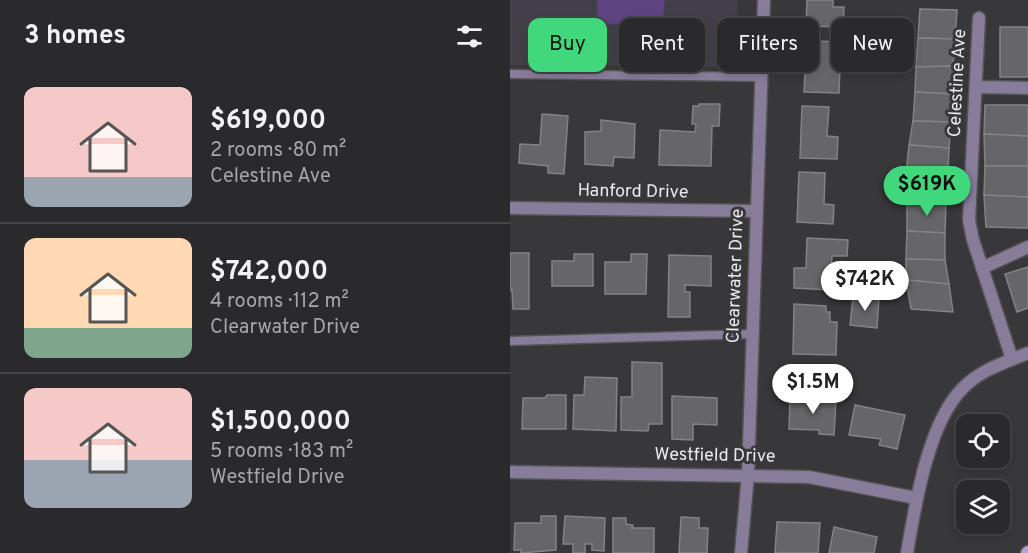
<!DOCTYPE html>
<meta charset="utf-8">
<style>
body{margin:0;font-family:Overpass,sans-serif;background:#363538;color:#f1f3f6;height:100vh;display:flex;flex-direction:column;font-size:22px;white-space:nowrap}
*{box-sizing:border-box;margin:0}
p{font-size:20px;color:#a5a6a9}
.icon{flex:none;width:33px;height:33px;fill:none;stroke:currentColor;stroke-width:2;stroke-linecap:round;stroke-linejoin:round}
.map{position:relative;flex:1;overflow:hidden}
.details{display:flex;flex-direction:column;background:#2a292c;width:510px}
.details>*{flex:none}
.top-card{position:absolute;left:18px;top:18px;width:410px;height:54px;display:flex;gap:12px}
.controls{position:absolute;left:446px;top:414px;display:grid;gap:12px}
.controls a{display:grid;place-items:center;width:54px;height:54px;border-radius:12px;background:#2a292c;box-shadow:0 3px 9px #0003,0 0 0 2px #464548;font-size:30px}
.price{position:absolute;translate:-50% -51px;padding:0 14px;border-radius:21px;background:#fff;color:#222;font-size:20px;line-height:39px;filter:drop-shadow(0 2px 3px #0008)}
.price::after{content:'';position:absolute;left:50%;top:36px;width:18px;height:14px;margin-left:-9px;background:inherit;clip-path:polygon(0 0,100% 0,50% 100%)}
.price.current{background:#41d77c;color:#111}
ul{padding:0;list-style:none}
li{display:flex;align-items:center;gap:18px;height:150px;padding:0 24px}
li+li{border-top:2px solid #464548}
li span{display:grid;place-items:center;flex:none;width:168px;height:120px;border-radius:12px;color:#555}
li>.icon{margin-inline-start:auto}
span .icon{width:72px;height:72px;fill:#fffc;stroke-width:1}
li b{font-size:26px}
h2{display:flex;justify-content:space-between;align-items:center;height:72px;padding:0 24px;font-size:26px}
.pill{padding:0 21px;border-radius:12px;background:#2a292c;box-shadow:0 3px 9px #0003,0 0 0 2px #464548;font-size:21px;line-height:54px}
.pill.current{background:#41d77c;color:#111}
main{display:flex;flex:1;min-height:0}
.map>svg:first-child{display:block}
.built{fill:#433f48}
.green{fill:#5d437f}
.building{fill:#666568;stroke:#838285;stroke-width:1.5}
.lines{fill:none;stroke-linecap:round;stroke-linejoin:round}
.service-casing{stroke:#545356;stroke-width:11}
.minor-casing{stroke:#545356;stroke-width:15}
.tertiary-casing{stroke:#545356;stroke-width:15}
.secondary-casing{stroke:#545356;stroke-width:15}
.service{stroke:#887c9b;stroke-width:8}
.minor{stroke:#887c9b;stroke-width:12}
.tertiary{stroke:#887c9b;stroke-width:12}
.secondary{stroke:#b5a2d4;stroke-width:12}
.labels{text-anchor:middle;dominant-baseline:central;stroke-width:6;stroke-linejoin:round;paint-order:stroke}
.street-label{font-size:18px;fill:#e9e8ea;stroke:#38373a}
</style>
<main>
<section class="details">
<h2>3 homes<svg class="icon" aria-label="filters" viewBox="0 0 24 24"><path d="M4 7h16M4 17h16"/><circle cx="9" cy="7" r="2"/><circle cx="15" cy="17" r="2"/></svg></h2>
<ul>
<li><span style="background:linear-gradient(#f6c9c9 75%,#9aa5b1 0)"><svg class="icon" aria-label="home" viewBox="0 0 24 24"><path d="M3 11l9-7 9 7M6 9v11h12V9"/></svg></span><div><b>$619,000</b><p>2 rooms · 80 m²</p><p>Celestine Ave</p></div></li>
<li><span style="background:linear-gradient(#ffd9b3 75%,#7fa58c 0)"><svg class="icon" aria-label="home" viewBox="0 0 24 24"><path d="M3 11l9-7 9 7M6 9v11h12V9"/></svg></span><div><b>$742,000</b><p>4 rooms · 112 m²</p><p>Clearwater Drive</p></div></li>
<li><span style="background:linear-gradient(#f6c9c9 60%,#9aa5b1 0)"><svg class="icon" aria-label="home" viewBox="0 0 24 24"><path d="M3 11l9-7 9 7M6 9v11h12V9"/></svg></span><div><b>$1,500,000</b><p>5 rooms · 183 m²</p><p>Westfield Drive</p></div></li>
</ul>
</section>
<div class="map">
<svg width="518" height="553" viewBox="0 0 518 553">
<rect width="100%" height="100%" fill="#38373a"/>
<path class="built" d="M0 0H228L225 67 0 65Z"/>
<path class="green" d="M87 0H155L153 17 148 25 87 24Z"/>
<g class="building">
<path d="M297 0H323V7H334L333 27 296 26Z"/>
<path d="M410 9 447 10 445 39 408 38Z"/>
<rect x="490" y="27" width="28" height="50"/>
<path d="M408 38 445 39 443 66 406 67Z"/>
<path d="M305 41 331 42 329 93 294 92 295 72H304Z"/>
<path d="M443 66V94L405 92 406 67Z"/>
<path d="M405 92 443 94 441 122 403 121Z"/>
<path d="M189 104H210L209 126H202L201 166 149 165 150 130 185 132 186 124H182L183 106H189Z"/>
<path d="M475 105H518V136L474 134Z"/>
<path d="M292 106 319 107 317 136 328 137 327 159 290 158Z"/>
<path d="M32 114 58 116 54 174 38 173V166L9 163 10 144 30 145Z"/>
<path d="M91 120 125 124 124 158 104 157 103 166 75 164V132L91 131Z"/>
<path d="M403 121 441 122 439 148 399 145Z"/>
<path d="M474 134 518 136V166H475Z"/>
<path d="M399 145 439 148 438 173 396 174Z"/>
<path d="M475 166H518V197L474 195Z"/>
<path d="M289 172 315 173 314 204 324 205 323 224 287 222Z"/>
<path d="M438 173 436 201 397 203 396 174Z"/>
<path d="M474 195 518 197V228L476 227Z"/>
<path d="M436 201 435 233 397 231V203Z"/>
<path d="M397 231 435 233V260L396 259Z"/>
<path d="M297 238 338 240 337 256H322L320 290 284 288V268H296Z"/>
<path d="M0 253H19V309H3L2 290H0Z"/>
<path d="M64 254H83V286H42V261H64Z"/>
<path d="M121 254H137L136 294H95V262H121Z"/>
<path d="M159 255 201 256V286L175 285V292H180V317H158Z"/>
<path d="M396 259 435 260 439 284 396 280Z"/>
<path d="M518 267V308L507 312 495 274Z"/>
<path d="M396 280 439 284 443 312 401 309Z"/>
<path d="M343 297 369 299 367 328 340 325Z"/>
<path d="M284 304 316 306V312H320V322H327L326 355 283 354Z"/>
<path d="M122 362 152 363V424H139L138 431 111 430V397H122Z"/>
<path d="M75 377 107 378 106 431 63 429 64 395H74Z"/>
<path d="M37 395H56V429H12L13 398H35Z"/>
<path d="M162 396 207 398V425L183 424V440L162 439Z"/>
<path d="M280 397 326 400 324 435 309 434V430L279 429Z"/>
<path d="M345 405 395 415 387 449 369 445 371 439 339 435Z"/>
<path d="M31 516H46V550L11 553V550H4L5 523H31Z"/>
<path d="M55 516 95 518 94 551 82 550V544H75V553H63V544H53Z"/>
<path d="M171 517 189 518V528H198L197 553H169Z"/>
<path d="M103 518H116V524L123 525 122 528H144V553H103Z"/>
<path d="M267 522 310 523 308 553H265Z"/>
<path d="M324 527 367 537 364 553H319Z"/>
</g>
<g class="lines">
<g class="service-casing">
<g id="service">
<path d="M0 74 251 77"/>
<path d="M0 341 242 334"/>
</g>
</g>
<g class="minor-casing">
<g id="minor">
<path d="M469 18 459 220 463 240 502 359"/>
<path d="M466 87 518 88"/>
<path d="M0 208 246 211"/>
<path d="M472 268 518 247"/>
<path d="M0 472 299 477 406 498"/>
<path d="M231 553 238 474 254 0"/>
</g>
</g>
<g class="tertiary-casing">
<path id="tertiary" d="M397 553C405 506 418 422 453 388 470 370 496 362 518 353"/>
</g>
<g class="secondary-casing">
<path id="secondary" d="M517 553 518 552"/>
</g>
<use href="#service" class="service"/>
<use href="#minor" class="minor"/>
<use href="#tertiary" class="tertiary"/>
<use href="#secondary" class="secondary"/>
</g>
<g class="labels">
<g class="street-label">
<text transform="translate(448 83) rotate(-87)">Celestine Ave</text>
<text transform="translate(123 192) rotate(1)">Hanford Drive</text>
<text transform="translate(226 276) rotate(-88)">Clearwater Drive</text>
<text transform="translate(205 456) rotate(1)">Westfield Drive</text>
</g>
</g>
</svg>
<div class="controls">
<a><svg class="icon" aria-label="locate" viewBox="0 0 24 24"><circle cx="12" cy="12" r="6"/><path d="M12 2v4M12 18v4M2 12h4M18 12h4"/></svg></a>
<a><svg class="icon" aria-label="layers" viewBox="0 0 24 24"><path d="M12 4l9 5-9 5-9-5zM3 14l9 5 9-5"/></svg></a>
</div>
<b class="price current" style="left:417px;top:217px">$619K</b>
<b class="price" style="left:355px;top:312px">$742K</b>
<b class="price" style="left:303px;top:415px">$1.5M</b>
<div class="top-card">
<a class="pill current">Buy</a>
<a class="pill">Rent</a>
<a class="pill">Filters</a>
<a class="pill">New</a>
</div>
</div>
</main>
